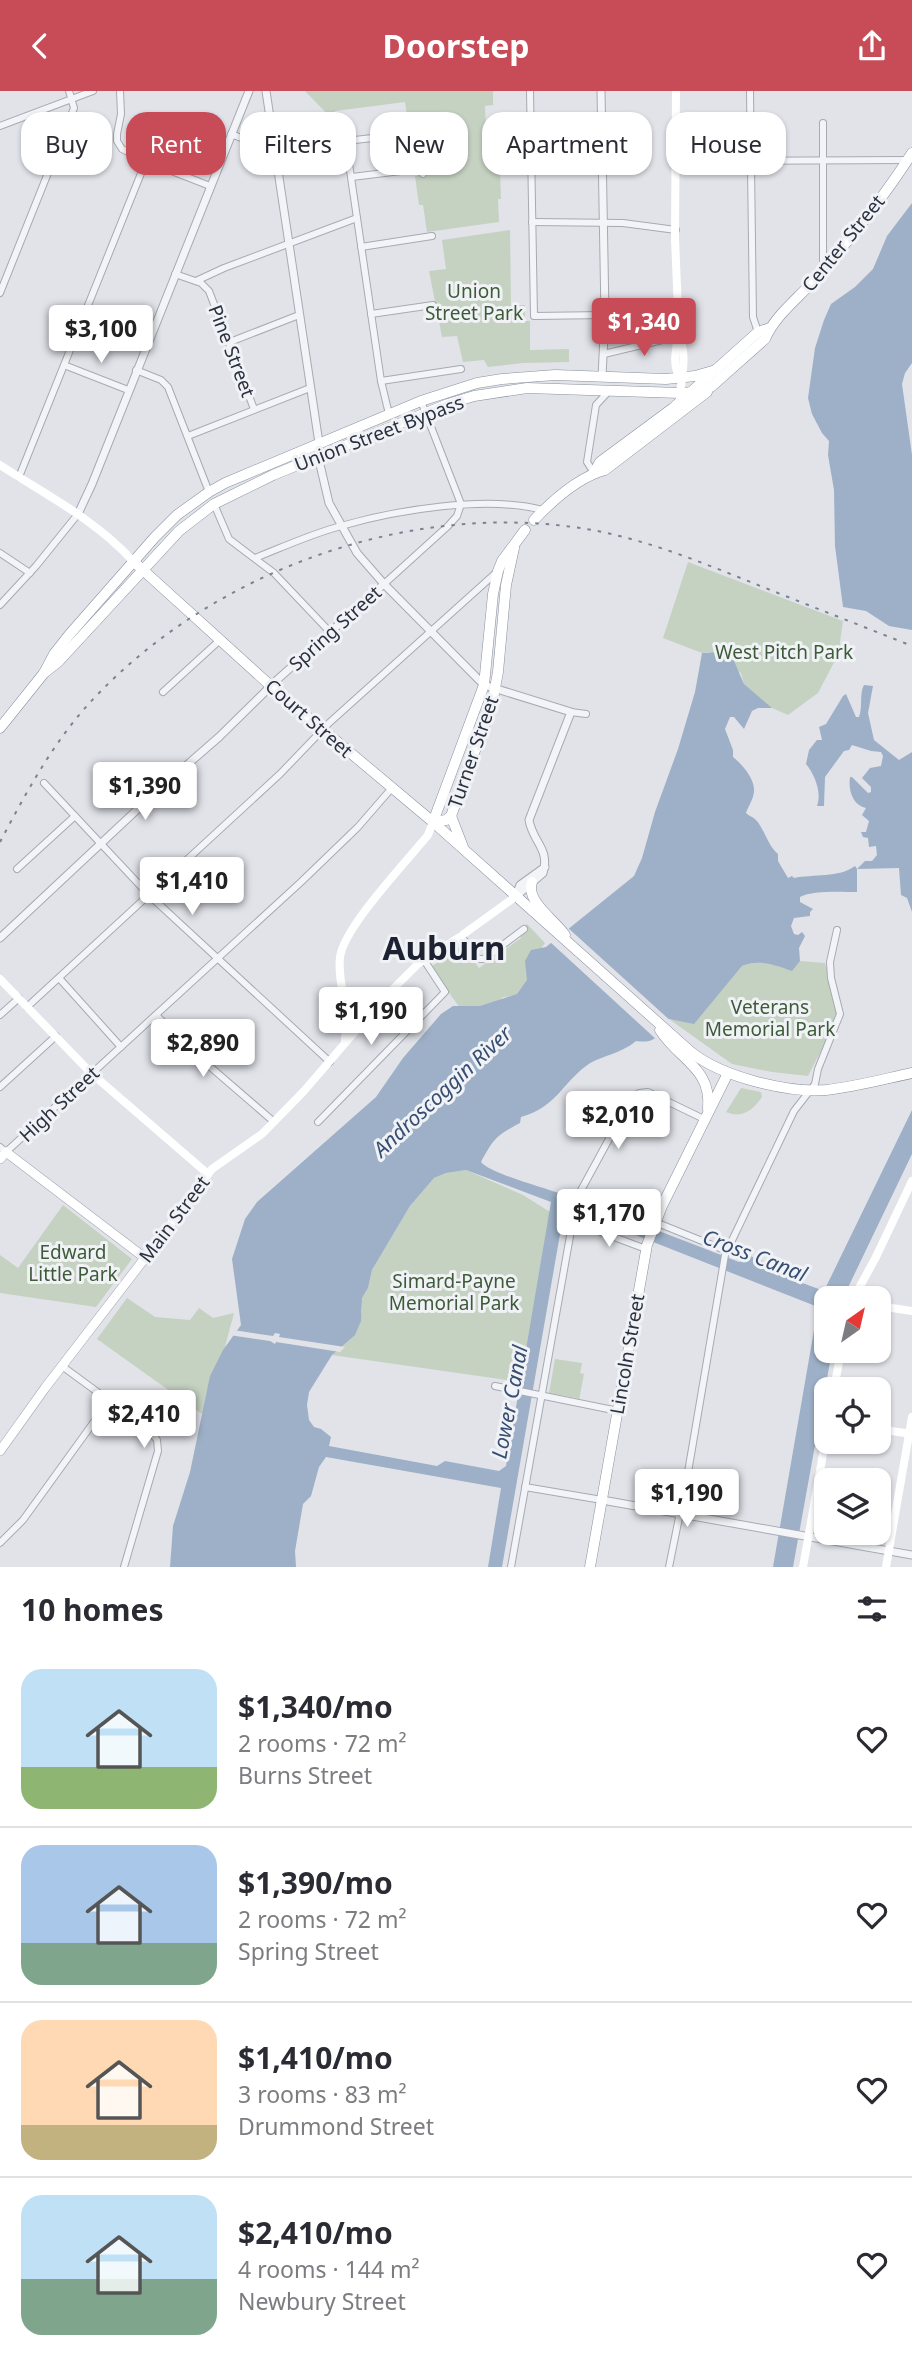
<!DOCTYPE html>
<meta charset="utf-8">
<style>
body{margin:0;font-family:"Noto Sans",sans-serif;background:#f2f2f3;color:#2b2b33;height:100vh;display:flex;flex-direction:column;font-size:26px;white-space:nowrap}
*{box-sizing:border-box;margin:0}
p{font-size:23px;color:#7c7c81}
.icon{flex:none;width:38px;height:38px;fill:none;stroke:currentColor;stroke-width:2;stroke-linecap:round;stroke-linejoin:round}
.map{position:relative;height:1476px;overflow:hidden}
.panel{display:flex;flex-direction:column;background:#fff;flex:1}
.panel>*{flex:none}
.hud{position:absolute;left:21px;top:21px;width:872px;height:63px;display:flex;gap:14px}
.needle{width:46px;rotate:34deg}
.buttons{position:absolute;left:814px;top:1195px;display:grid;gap:14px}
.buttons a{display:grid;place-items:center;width:77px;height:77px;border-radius:14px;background:#fff;box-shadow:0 2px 5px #0004;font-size:35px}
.price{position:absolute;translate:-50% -60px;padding:0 16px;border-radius:7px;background:#fff;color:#222;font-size:23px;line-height:46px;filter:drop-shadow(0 2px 4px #0008)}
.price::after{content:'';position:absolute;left:50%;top:42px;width:21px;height:16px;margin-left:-10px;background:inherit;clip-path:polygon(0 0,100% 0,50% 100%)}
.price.selected{background:#c84c58;color:#fff}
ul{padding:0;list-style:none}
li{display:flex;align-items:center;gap:21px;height:175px;padding:0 21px}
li+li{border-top:2px solid #e1e1e2}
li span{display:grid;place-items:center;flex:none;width:196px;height:140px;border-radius:21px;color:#555}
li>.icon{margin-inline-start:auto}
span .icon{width:84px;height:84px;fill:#fffc;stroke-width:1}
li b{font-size:30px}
h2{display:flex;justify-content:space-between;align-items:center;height:84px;padding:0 21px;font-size:30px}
.pill{padding:0 24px;border-radius:21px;background:#fff;box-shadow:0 2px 5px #0004;font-size:24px;line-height:63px}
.pill.selected{background:#c84c58;color:#fff}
header{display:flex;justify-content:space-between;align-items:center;height:91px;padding:0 21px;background:#c84c58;color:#fff;font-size:32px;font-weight:700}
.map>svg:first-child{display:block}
.green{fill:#c5d2c2}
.water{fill:#9db0c7;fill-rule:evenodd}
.pier{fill:#e1e3e9}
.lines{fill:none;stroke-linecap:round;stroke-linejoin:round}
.minor-casing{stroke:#a6aab3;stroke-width:8}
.tertiary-casing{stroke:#a6aab3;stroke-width:9}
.primary-casing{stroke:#a1a7b4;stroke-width:10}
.trunk-casing{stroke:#89909f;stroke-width:11}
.minor{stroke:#f3f4f7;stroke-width:6}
.tertiary{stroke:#f3f4f7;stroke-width:7}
.secondary{stroke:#fff;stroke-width:8}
.primary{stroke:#fff;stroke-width:9}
.trunk{stroke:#fff;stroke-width:10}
.rail{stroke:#7b8292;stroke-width:2;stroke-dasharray:3.5 7;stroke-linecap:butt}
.labels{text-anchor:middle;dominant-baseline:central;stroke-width:6;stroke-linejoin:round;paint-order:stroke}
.street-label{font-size:19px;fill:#2a3140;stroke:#f0f2f6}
.park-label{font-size:19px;fill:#3d5b38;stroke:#f0f2f6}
.water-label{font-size:21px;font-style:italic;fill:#364e72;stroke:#f0f2f6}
.town-label{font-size:33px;font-weight:bold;fill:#1c2231;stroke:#f0f2f6}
</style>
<header><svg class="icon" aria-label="back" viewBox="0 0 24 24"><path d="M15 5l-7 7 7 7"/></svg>Doorstep<svg class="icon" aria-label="share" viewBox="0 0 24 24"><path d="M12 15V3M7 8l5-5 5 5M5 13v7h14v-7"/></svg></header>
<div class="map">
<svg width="912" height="1476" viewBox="0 0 912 1476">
<rect width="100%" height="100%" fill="#e1e3e9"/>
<g class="green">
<path d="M305 0H493V14L485 15 486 45H494L495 78 500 79 501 108H498L499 131 427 141 423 114H419L415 85 430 82 423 36 409 38 405 11 335 20 336 32Z"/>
<path d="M510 139 511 214H525V230H530V259L569 258V271L523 272 488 276 484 269 463 271 457 245 442 246 429 180 446 178 442 149Z"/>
<path d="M688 471 843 530 840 551 841 558 818 602 788 624 772 617 753 603 744 593 741 582 709 561 702 562 663 547Z"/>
<path d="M527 833 545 852 535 865 531 889 519 905 503 906 493 914 462 920 431 876 462 854 479 877 521 847 517 840Z"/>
<path d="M800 870 825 872 840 923 808 985 772 981 732 973 669 928 694 932 742 875C760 868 775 874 792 879Z"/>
<path d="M741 997 761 1001 762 1006C753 1019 742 1028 726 1021Z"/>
<path d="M466 1079 523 1104 550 1121 520 1291 332 1264 362 1221V1207L368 1197 372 1179 410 1115 434 1087 446 1082Z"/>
<path d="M63 1114 132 1168 96 1216 0 1202V1164L18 1177Z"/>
<path d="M127 1207 155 1226 190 1229 199 1217 213 1227 234 1222 223 1263 202 1323 97 1248Z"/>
<path d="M555 1268 582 1272 580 1282 584 1283 579 1309 577 1307 549 1302Z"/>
</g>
<g class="water">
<path d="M912 112V272L905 282 902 293 912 364V539L889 535 866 520 843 516 835 455 834 399 828 364 829 350 822 342 812 323 808 307 815 257 824 229 831 213 855 196 873 178 887 145Z"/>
<path d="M724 561 731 563 744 593 772 617H758L752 620 744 638 734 626H730L725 638 733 659V666C742 673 755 688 754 700 754 707 748 716 746 722 749 725 753 726 756 729 765 739 768 755 778 763V770L788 787 792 785 794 787C813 783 839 787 855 775L857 778 865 770H872L877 764 876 755 869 756 868 747 863 746 861 741H866L869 730 862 724 866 717C853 714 848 700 850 686H852L868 702 871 701V696L862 687 870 677 881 675 883 665 881 661 871 660 852 654 849 659 844 660 825 686 824 715H817C822 702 815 684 806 673L809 659 817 649H822L819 636 826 633 843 605 846 603 856 626H859C863 616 859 603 864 594L873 595 868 622 874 649 899 669 912 661V821L907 807 901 804 899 777 857 778V801C841 801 813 799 800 806V811L813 818 810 821V825L794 827 791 835 794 843 798 844 802 841 805 845 799 857 800 870 792 880C775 874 760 868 742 875L694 933 669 928C658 944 657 953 636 950 619 964 601 964 586 975 561 994 556 1016 521 1026L520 1032C496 1045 494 1047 481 1071 491 1083 543 1096 561 1103 621 1125 680 1148 739 1171L750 1165 783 1178 781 1184 824 1200 912 1019V1063L843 1207 826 1208V1260H832L793 1476H773L818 1216 572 1119 563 1126 502 1476H488L501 1397 326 1366 319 1376 311 1405 303 1413 295 1460 296 1476H170L173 1435 190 1381 210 1285 223 1259 241 1234 232 1168 245 1128 257 1111 376 1006 403 967 441 923 453 915H480L517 903 527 889 525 870 531 859 546 856 634 785 642 767 655 721 678 658 695 601 702 562ZM466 1079 551 1111 506 1375 499 1380 445 1370 437 1375 329 1355 331 1346 321 1338 314 1336 309 1329 307 1314 309 1301 332 1264 355 1244 361 1230 362 1207 368 1197 372 1179 410 1115 434 1087 446 1082Z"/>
</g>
<g class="pier">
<path d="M567 836 673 932H671L658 950 549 850Z"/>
<path d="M233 1239 273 1245 275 1242 280 1243 279 1246 345 1256 340 1261 276 1251 275 1253 270 1250 229 1244Z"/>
</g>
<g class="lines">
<g class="minor-casing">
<g id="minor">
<path d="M120 0 121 23 117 43V50L122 58 146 70 210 95"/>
<path d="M530 0 534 225 605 224"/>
<path d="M750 0 753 226 758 241"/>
<path d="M343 32 381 290 389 323"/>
<path d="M823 32V178"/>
<path d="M0 35 93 0"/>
<path d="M231 43 275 60"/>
<path d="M346 50 425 41"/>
<path d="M676 70 908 69"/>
<path d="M352 86 417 78 423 83"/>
<path d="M532 131 623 132 676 139"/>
<path d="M361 156 432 145"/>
<path d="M175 183 201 192 209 200 254 318"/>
<path d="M196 190 224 177 357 127"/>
<path d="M0 202 74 17 69 0"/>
<path d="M371 223 433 214"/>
<path d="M230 251 299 224"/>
<path d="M604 263 679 245"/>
<path d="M64 274 128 299"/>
<path d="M136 279 161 289 168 296 209 401"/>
<path d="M381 290 461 278"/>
<path d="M188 345 310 297"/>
<path d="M594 382 587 371 596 314 608 301"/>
<path d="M19 386 146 70"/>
<path d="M214 413 229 448 274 482 330 541"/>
<path d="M0 462 30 482"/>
<path d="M255 467C283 456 311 443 341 435 397 419 486 404 543 419"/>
<path d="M384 493 448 435 457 425 461 413 421 310"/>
<path d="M0 514 36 475 78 423"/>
<path d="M163 601 220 549"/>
<path d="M571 621 586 623"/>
<path d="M44 692 149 804 330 971"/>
<path d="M17 778 75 725"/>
<path d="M461 845 478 868H484L524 838"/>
<path d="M59 887 121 956"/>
<path d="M27 916 280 683 329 632 498 480"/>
<path d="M0 924 19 907"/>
<path d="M156 924 193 961 273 1030"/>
<path d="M0 996 56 945"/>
<path d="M318 1031 445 901 424 869"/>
<path d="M0 1056 6 1061 301 791 358 736 391 698"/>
<path d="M579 1103 627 1015 639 1002 648 1001 706 1029"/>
<path d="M655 1131 727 1160"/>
<path d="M62 1275 149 1339 157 1349 158 1360 124 1476"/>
<path d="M495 1295 618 1320"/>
<path d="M525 1396 602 1409"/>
<path d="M0 1452 23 1429 109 1310"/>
<path d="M511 1476 572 1134H582L646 1158"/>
<path d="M669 1476 687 1387 725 1164 794 1020 815 993 818 978 840 923 831 887 830 871 837 839"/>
</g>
</g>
<g class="tertiary-casing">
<g id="tertiary">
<path d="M266 0 319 352 318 365 329 412 357 462 384 493 484 594 571 621 529 729C533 752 550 757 543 782L515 806"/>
<path d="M601 0 605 224 602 286"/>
<path d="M78 423 92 393 249 0"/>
<path d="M516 804 520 794 545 776"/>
<path d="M0 847 156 701 219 646 278 588 384 493"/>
<path d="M602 1409 912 1464"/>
</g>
</g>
<g class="primary-casing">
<path id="primary" d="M0 1068 6 1061 145 1167 45 1297 0 1360"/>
</g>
<g class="trunk-casing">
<g id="trunk">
<path d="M594 382 600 371 673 317 758 241 770 237"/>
<path d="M534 429C552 410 579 386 605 379L707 301"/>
<path d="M133 470 272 596 433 731 691 961C722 986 787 1002 826 999 855 996 884 988 912 982"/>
<path d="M44 582 58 571 179 440 214 413 273 384 448 313 474 305 527 297 680 302 699 301 711 296 765 248C775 224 800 206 817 186 851 147 884 106 912 62"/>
<path d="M0 637 44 582 54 563 69 544 155 446 177 424 209 401 225 392 421 310 477 292 502 288 555 284 666 288 695 285 716 279"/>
<path d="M451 725 463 756"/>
<path d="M433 731 484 594 493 503 498 480 502 470 525 439"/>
<path d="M433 731 446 729 451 725 492 613 498 581 506 494 514 457"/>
<path d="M532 791C525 810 555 829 565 844"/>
<path d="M660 939C679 969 712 977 708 1018"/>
<path d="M590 1476 647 1154 662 1115 728 982"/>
</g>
</g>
<use href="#minor" class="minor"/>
<use href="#tertiary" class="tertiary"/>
<g class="secondary">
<path d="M676 0 675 147 679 245C675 257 672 278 681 287"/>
<path d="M679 245C688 266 681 285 680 307"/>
<path d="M0 374C46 404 96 429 133 470"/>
<path d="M0 888 91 982 208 1083"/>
<path d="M346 925 352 918 380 910"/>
<path d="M345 951C345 941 348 930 346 919 343 901 338 884 340 866 344 836 407 770 428 744L433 731"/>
<path d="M145 1167 212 1078 262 1043 304 1000 383 908 418 873 461 845 515 806"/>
<path d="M853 1208 876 1166 912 1090"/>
<path d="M878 1212 892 1217 912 1220"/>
<path d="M834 1298 841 1260"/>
<path d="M878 1338 912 1343"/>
<path d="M803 1476 826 1346"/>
<path d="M886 1476 912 1326"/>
</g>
<use href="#primary" class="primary"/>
<use href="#trunk" class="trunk"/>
<path class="rail" d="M0 751C28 698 57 644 100 601 223 475 418 408 592 439 657 451 717 478 778 502 823 520 867 537 912 555"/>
</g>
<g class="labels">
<g class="street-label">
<text transform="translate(843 152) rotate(-51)">Center Street</text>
<text transform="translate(232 260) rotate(69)">Pine Street</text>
<text transform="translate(379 342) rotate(-21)">Union Street Bypass</text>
<text transform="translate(335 537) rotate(-42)">Spring Street</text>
<text transform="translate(309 627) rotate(41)">Court Street</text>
<text transform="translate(473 661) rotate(-71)">Turner Street</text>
<text transform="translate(59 1013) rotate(-43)">High Street</text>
<text transform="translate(174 1128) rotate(-53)">Main Street</text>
<text transform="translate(627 1263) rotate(-80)">Lincoln Street</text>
</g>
<g class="park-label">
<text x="474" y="200">Union<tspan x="474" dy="22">Street Park</tspan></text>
<text x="784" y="561">West Pitch Park</text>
<text x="770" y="916">Veterans<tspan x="770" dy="22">Memorial Park</tspan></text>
<text x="73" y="1161">Edward<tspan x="73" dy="22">Little Park</tspan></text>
<text x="454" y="1190">Simard-Payne<tspan x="454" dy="22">Memorial Park</tspan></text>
</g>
<g class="water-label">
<text transform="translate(442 1000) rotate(-43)">Androscoggin River</text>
<text transform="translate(755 1164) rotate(21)">Cross Canal</text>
<text transform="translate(509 1311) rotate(-79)">Lower Canal</text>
</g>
<g class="town-label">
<text x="444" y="856">Auburn</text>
</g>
</g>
</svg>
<div class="buttons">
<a><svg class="needle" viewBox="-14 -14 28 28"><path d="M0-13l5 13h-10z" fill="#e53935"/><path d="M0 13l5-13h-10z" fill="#7c7c81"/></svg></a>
<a><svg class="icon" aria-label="locate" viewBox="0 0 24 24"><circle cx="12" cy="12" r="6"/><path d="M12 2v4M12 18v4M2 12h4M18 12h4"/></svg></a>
<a><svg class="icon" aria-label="layers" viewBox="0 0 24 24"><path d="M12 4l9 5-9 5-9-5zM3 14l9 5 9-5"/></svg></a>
</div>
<b class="price selected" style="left:644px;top:267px">$1,340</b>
<b class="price" style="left:101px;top:274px">$3,100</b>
<b class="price" style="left:145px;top:731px">$1,390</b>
<b class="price" style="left:192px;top:826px">$1,410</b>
<b class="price" style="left:371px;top:956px">$1,190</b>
<b class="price" style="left:203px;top:988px">$2,890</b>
<b class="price" style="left:618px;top:1060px">$2,010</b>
<b class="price" style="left:609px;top:1158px">$1,170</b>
<b class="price" style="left:144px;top:1359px">$2,410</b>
<b class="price" style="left:687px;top:1438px">$1,190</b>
<div class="hud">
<a class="pill">Buy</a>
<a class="pill selected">Rent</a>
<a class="pill">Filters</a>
<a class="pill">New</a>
<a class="pill">Apartment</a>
<a class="pill">House</a>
</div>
</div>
<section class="panel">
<h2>10 homes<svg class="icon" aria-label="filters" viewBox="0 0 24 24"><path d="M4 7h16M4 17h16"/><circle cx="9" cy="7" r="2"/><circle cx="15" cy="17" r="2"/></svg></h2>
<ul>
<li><span style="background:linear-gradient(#bfe0f5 70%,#8fb573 0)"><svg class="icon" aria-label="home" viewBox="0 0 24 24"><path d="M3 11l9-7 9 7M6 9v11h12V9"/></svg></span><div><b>$1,340/mo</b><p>2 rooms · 72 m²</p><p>Burns Street</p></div><svg class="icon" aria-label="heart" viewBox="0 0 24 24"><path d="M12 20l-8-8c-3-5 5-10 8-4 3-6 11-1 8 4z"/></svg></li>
<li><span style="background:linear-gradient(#a9c7e8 70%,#7fa58c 0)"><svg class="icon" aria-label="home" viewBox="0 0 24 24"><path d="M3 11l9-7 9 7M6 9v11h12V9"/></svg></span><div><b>$1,390/mo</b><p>2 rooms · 72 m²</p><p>Spring Street</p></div><svg class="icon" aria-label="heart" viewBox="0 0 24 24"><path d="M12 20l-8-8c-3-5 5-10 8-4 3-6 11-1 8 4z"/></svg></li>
<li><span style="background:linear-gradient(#ffd9b3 75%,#c2b280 0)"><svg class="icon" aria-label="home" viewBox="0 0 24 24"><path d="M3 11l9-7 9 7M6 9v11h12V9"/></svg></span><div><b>$1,410/mo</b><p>3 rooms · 83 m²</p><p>Drummond Street</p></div><svg class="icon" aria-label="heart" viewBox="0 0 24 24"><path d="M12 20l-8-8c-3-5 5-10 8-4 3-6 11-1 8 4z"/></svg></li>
<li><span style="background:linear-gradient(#bfe0f5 60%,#7fa58c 0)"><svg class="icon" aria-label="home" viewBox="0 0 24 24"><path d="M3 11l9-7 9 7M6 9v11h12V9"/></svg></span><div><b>$2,410/mo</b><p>4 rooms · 144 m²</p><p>Newbury Street</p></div><svg class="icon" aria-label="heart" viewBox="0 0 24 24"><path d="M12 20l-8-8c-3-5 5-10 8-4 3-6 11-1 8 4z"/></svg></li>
</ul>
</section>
